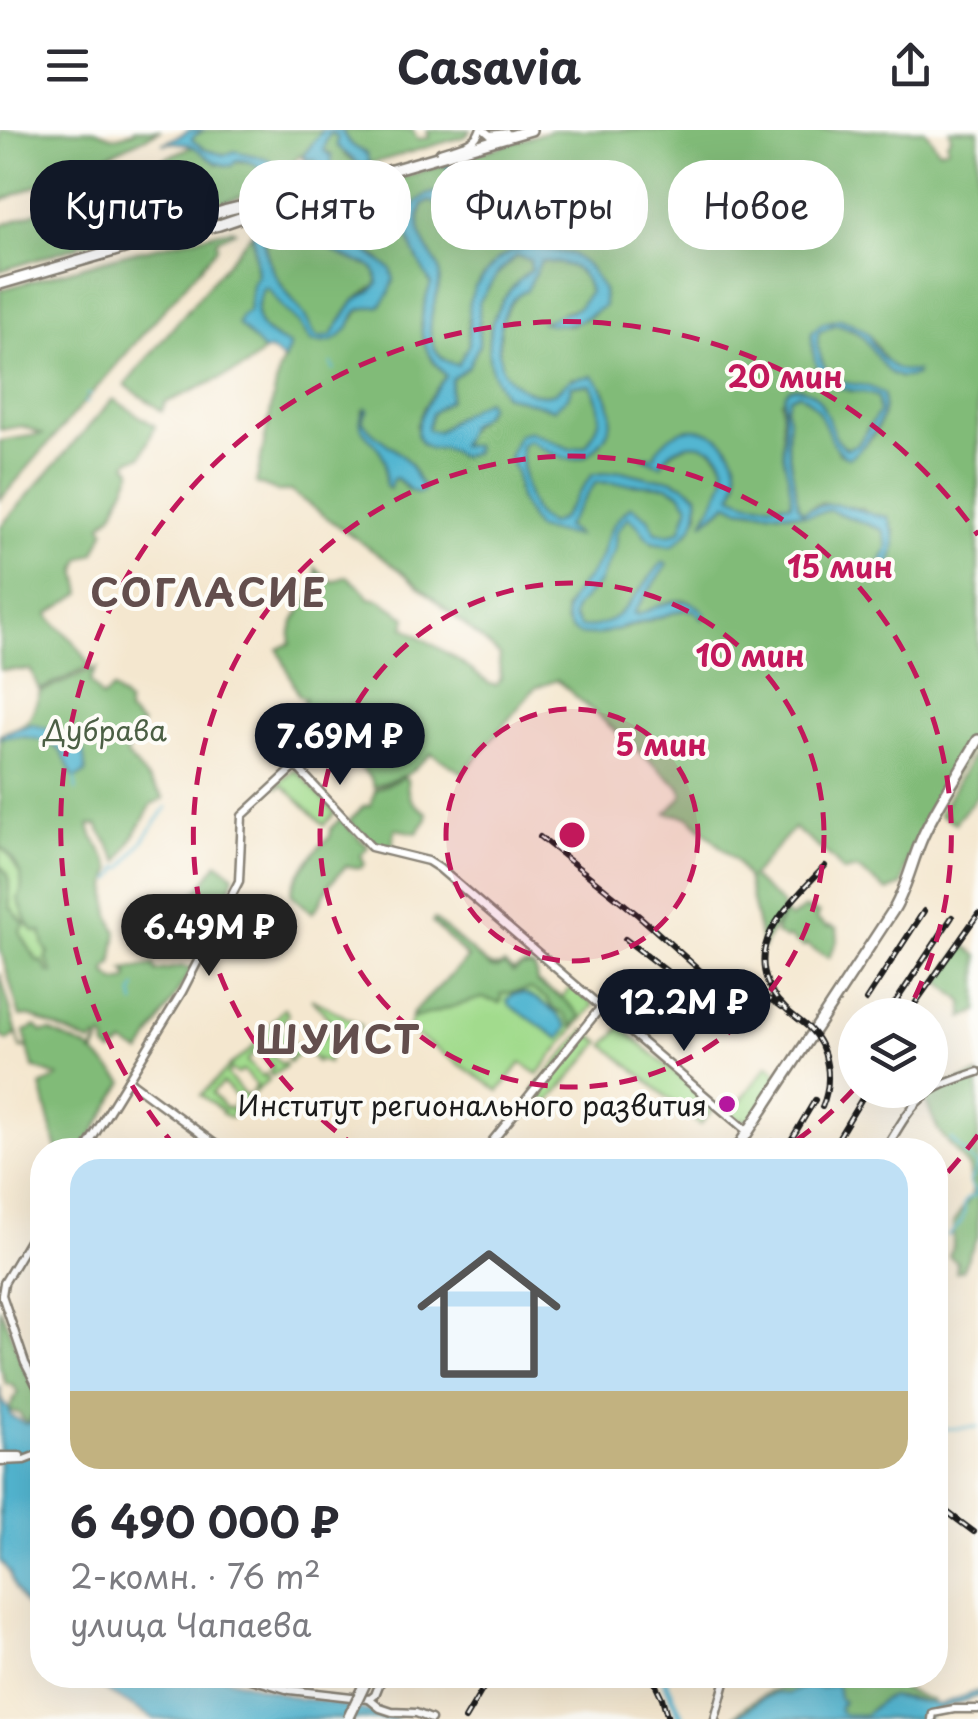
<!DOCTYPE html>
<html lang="ru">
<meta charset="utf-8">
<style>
body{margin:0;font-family:"Playpen Sans",sans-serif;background:#f7f7f7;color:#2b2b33;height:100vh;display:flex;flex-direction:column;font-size:38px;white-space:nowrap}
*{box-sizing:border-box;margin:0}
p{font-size:32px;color:#7c7c81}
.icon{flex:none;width:55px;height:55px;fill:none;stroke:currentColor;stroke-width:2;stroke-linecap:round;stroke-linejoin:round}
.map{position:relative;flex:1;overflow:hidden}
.details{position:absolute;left:30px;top:1008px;width:918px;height:550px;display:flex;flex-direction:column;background:#fff;border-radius:40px;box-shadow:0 10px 40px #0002}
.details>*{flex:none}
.guide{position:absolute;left:30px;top:30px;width:920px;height:90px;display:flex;gap:20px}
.tools{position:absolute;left:838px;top:868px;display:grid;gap:20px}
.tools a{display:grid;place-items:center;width:110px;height:110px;border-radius:50%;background:#fff;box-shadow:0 10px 40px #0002;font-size:50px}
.price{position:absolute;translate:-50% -85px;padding:0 22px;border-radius:35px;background:#111827;color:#fff;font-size:32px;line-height:65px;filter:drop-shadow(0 2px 5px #0008)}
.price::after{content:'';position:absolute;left:50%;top:60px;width:30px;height:22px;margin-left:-15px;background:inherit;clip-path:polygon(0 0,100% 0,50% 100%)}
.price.on{background:#222;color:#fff}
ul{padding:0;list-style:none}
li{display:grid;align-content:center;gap:20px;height:530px;padding:0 40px}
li+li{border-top:2px solid #e1e1e2}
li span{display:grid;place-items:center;height:310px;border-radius:30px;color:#555}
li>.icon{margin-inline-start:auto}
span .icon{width:180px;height:180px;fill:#fffc;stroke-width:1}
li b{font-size:42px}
.tag{padding:0 35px;border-radius:40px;background:#fff;box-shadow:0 10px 40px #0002;font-size:35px;line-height:90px}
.tag.on{background:#111827;color:#fff}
header{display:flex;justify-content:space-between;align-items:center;height:130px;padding:0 40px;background:#fff;font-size:45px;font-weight:700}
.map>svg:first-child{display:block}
.green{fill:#a2db8d;stroke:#5f7c54;stroke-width:2.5}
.forest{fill:#81bb78;stroke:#4e6c4a;stroke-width:2.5;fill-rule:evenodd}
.water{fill:#52b6d1;stroke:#376976;stroke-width:2.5}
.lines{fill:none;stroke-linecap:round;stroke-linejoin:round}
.stream{stroke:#52b6d1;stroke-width:2.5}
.river{stroke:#52b6d1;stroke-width:6}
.tertiary-casing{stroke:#888276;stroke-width:11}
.secondary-casing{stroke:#888276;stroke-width:11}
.primary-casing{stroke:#888276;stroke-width:14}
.trunk-casing{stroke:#888276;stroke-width:14}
.tertiary{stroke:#fff;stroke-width:6}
.secondary{stroke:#fff;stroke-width:6}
.primary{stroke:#fff;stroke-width:9}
.trunk{stroke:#fff;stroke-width:9}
.rail-casing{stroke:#1c1c1c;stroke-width:6}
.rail{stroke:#fdfcf7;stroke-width:2.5;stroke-dasharray:8;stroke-linecap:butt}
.primary-bridge-casing{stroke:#888276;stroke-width:14;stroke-linecap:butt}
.primary-bridge{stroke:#fff;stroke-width:9}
.ring{fill:none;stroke:#c2185b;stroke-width:5;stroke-dasharray:18 12}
.poi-dot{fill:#b5179e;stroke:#fdfcf7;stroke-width:4}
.labels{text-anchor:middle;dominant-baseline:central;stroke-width:8;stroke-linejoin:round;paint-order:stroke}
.park-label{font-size:28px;fill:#4b5f44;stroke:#fdfcf7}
.poi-label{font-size:28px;fill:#1c1c1c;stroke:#fdfcf7;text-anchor:end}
.district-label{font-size:38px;font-weight:bold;letter-spacing:2.5px;fill:#634e4d;stroke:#fdfcf7}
.centre{fill:#c2185b;stroke:#fdfcf7;stroke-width:5}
.ring-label{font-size:30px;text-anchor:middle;font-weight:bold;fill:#c2185b;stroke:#fdfcf7;stroke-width:8;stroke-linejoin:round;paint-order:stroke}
</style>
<header><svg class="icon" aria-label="menu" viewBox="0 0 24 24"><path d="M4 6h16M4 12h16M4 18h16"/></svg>Casavia<svg class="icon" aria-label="share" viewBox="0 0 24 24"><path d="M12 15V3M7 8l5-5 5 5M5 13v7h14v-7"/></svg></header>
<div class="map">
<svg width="978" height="1589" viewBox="0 0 978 1589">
<rect width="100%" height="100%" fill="#fdfcf7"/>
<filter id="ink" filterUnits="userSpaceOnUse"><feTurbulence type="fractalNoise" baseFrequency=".01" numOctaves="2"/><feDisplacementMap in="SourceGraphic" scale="20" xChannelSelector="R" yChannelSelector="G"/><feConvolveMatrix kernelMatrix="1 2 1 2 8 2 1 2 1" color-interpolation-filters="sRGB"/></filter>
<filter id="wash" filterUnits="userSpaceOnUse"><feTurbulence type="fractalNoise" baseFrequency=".0048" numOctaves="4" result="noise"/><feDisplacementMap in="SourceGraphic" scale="40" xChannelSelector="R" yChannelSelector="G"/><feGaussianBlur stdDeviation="2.25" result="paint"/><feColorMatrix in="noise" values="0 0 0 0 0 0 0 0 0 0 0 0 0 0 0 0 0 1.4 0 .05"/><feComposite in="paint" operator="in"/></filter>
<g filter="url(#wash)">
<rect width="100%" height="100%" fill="#f4e7cf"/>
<g class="green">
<path d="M294 640 297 641 335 683 324 695 283 655 278 658 276 656Z"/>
<path d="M0 716 7 722 22 747 24 761 41 800 54 843 49 844 42 832H38L21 805 10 777 9 753 8 745 0 735Z"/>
<path d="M468 818C479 827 490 843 504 834L513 841C520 838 528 833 535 839L537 852 562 867 572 856 594 875 538 944 521 933 499 961 408 900 413 883 467 829 463 824Z"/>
<path d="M311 868 362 896 328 927V933L316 929V931L310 924 309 919 335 896Z"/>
<path d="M284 878 288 884 280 898 298 918 302 917 298 925 289 932 287 930 292 924 275 904 268 910 264 908 261 913 281 934 284 932 286 936 272 946 269 942 273 937 257 920 247 931 262 947 265 944 269 950 254 963 252 960 257 956 243 941 237 944 231 940 227 945 246 966 249 963 251 966 238 979 234 974 238 969 223 953 212 963 226 979 230 977 234 981 231 988 221 983 222 981 201 965 232 934 250 920Z"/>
<path d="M621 897 715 977 700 995 605 915Z"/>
<path d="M585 900 601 912 548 973 533 961Z"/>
<path d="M768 935 776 941 778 949 754 986 750 990 737 989 730 984Z"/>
</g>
<g class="forest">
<path d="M0 0H94L114 7 134 2V0H161L93 32 0 71Z"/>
<path d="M205 0H323L303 26 317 32 319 44 329 23 324 21 326 11 330 3 337 6 346 26 361 36 365 23C354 18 346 12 342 0H413L417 9 429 8 427 0H471L466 6 301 54H296L295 51 308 34 300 25 282 45 276 47 277 43 265 28 231 22 225 25 206 20 192 10V7Z"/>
<path d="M552 0H925L939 20 948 18 947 12 951 7 949 0H978V605L922 700 906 736 902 755 888 761 857 739 843 742 834 730 794 698 751 747 783 775C783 789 767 805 763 820L747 748 737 732 689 687 667 683 683 665 681 658 557 550 535 558 463 643 431 623 408 644 374 657 371 649 347 622 365 606C350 582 342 569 311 581L303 572 306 568 299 566 278 519 291 513C286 481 323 471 316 438L333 452 347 446 366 462 369 468 380 470 407 488 404 497 455 528 490 554 497 555 501 548 499 534 500 525 401 441 290 361H276L256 353 279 240 290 216C259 199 250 196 263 158H268L283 178 299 193 306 205 321 213C328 209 338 205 345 199 363 184 348 179 380 176V129L360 116 332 108 327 99 332 91 359 89 395 60 394 50ZM450 41 462 52 447 75 448 95 444 104 442 83 435 72 429 71 423 74C415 98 419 104 431 125 433 130 437 134 438 139 444 163 421 188 434 217 439 227 447 233 458 235L469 214 468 192 475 157 496 131 510 122 529 117 571 124 603 160 604 175 589 187 568 196 562 182 579 177 589 162C583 134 566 134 540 131 532 156 505 169 501 197 500 208 498 226 501 237 507 255 537 269 554 263 561 261 566 254 572 248L603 257C616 284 615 300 593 321 587 326 580 330 572 329 557 328 541 318 529 309L521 315C521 333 525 369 536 384 539 389 545 392 550 395L561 389 592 345 621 341 650 348 670 349 684 355 698 365 699 383 688 403 653 413 638 395 628 386 616 402 615 418 598 454 575 478 573 487 580 497C620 502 639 457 663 432L667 436 633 482 638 485 672 471 686 470 702 489 695 481 686 479 619 500 572 501 566 492 565 479 573 466 588 449 601 428 607 406 631 376 648 388 656 402 669 406 681 400 689 375 680 363 667 356 596 352 564 397 575 404 536 398 519 368 516 342 510 327 529 301 570 319 586 316C604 288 604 285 591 255H572L554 279 504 265C500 257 493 246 491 237 481 199 502 162 531 140V130L517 126 498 143 479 172V215L468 237 452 249 449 270 432 283 427 299 438 302 455 288 482 286C468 296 459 309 460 327L445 318H429L416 297 424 277 446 246C417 215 416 193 431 154 419 131 394 96 419 75 428 67 433 62 446 62 454 54 454 51 450 41ZM839 189C848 192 862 197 868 204 885 223 883 246 915 241L900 248C881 227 865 201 837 194L819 202C816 211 817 216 820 225 831 267 856 245 883 265 886 283 878 304 863 316 857 320 846 321 839 323L817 277 799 263 790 266 786 277 789 288 787 312 798 376 802 382 821 373 861 379 875 385 887 387 895 403 882 431 888 417 883 400 830 380 809 385 753 380 738 378 728 373 714 385 704 391C709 377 723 360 725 349 727 340 724 333 719 327 702 304 675 315 660 334L644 327 656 326 704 302 738 349 732 365C742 370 753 375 765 375 774 375 781 373 791 375 793 356 785 338 783 319 782 303 784 287 781 271L801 258C833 274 823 303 847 319L859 313 869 296 877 288 879 282 878 267 862 261H850L821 247 813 222 812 206 821 194ZM363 280H367L362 289C370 308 397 316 410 334 416 342 413 348 422 355L418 363 408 360 396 348 392 350 389 359 386 356C385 348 387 338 385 330 380 309 354 304 363 280Z"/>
<path d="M190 17H197L217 34C240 30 270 26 264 59L191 82 189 77 195 64 190 57 182 58 181 65 171 74 172 78 169 85 171 88 84 115 71 84 75 67 112 52 117 63 118 82 126 85 128 77 122 63 123 58 119 59 116 53 117 50Z"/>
<path d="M391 50 378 55 369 75C349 78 336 82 320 94L318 101 361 133 370 135 376 142 378 154 355 170 331 206 318 208C310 200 308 190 301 181 277 150 266 136 262 96 277 78 365 55 391 50Z"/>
<path d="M63 72 66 73 80 112 79 116 0 141V96Z"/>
<path d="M232 99 235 101 217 110V118L0 370V311L42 304 22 296 0 300V160L126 124Z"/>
<path d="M252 103 257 145 252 155 249 182 238 194 264 221 246 237 165 273 162 281 125 255Z"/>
<path d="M113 269 155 296 142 326 129 330 127 334 132 339V342L113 383 102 394 105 400 95 423 81 429 77 439 82 463 48 484C52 493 58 496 65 503 74 511 86 527 91 537L39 560 31 540H0V397Z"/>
<path d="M97 538 90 551 102 568 113 559 128 573V583L142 595 126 624 164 668 152 674 119 732 97 695H89C91 711 107 725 112 740 105 757 107 786 117 802L112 835 107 838 106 843 116 852 128 850V844L124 840 154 835 156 841 183 836 192 838 141 923 124 914 112 923 106 918 105 909 102 907 94 923 124 952 83 1020H57L41 956 58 947 33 937 28 918H21L17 903 8 911 0 905V843L21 918 28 917 24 902 36 896 42 902 50 901 88 918 92 923 99 910 96 909 91 913 30 886 20 887 0 818V735L8 745 10 777 25 795 20 800 21 805 38 832 42 831 49 843H53L46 828 49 823 44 816 41 801 35 802 28 794 18 769C28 750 16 730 0 716V699L2 694 0 693V604C31 593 29 593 40 562Z"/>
<path d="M978 616V665L955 693 939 684Z"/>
<path d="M404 647 407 649C407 668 411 673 427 683V689L417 703 395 699 392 720 373 715 349 691 363 677 371 675 375 660Z"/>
<path d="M340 689 368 717 361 725 365 734 361 738 346 736 329 755 320 773 312 783 291 764C293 749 317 716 330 707L331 698Z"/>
<path d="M218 733 234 745 229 763 212 798 204 801 177 786Z"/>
<path d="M805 778 819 783 816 789 827 797 830 796 837 799 838 809 829 828 806 815 803 817 788 807 785 809 776 804 777 796 785 783 790 789Z"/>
<path d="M434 789 491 838 497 839 504 835 513 843 522 837H532L535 839 537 853 566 871 581 886 573 897 564 884 554 880 547 869 531 859 501 864 502 869 500 873 482 868 411 889 413 883 468 828 432 792Z"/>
<path d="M966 816 978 826V881L963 888V872L940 852 957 825Z"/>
<path d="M978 944V1106L962 1140 956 1142 957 1132 949 1126 953 1116V1093L972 1065 969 1038 938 1000 923 965Z"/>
<path d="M0 1177 26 1242 42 1270V1282H34L28 1293H26L19 1283 9 1281C11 1275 13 1269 18 1263L13 1255 6 1254 0 1236Z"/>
<path d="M839 1545H868L933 1571 932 1574C904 1564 886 1562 865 1585H845L840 1582 838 1561 833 1555 821 1558 815 1556 788 1564 763 1568 733 1589C756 1560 803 1550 839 1545Z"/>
</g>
<g class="water">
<path d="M191 0H203L193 7 192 10 206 20 225 25 235 21 256 26 270 30 275 35 276 47 264 59C268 39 256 31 237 30L232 36C197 33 205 7 162 14Z"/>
<path d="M323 0H342C346 12 354 18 366 23L369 32 361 36 337 16V6L330 3 326 11 324 21 332 26 331 42 325 46 319 44 317 32 311 29 308 31 303 26Z"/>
<path d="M445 34 457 38 462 52 460 66 447 75 448 95 445 108 442 83 435 73 429 71 423 74C415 98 419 104 431 125 434 130 438 134 439 139 444 163 421 188 434 217 439 227 447 233 458 235L469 214V172L475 157 496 131 510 122 529 117 572 124 590 138 603 160 604 176C584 190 567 200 542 192L579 177 589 162C583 134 566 134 541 131L527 160C501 169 495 210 501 235 505 251 528 264 544 265 558 265 560 256 570 250 576 247 586 247 593 246 612 267 620 293 598 315 591 323 583 330 572 329 557 328 541 318 529 310L521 315C521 333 525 369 536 384 539 389 545 391 550 394L561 389 592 345 621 341 650 348 670 349 684 355 698 365C700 392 693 399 672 416 636 411 651 403 628 387L616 402 615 418 598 454 575 478 573 487 580 497C620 502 639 457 663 432L667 435 633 483 638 485C660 475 687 460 705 483L703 489 695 481 686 479 597 505C586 505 574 506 569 496 555 473 591 449 600 429 604 422 604 414 607 407 612 394 621 385 631 376L648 388 656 402 669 405 681 400 689 375 680 363 667 356 596 352 565 397 578 406 536 399 519 368 516 342 509 327 518 305 529 301 570 319 586 316C603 291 604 283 591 255H572L568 267 554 279 504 265C500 257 493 246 491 237 481 199 502 162 531 140L530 130 517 126 498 143 479 172V215L468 237 452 249 449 270 432 283 427 299 438 302 455 288 486 270 489 276 482 286 469 295 460 316H475V322L460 327C455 324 451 320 445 319 440 317 434 320 429 318 398 305 436 261 446 246 417 214 416 194 431 154 422 137 407 115 408 95 408 77 420 65 437 62 440 62 443 63 445 62 459 56 452 44 445 36Z"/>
<path d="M391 50H394C399 95 360 86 332 91L327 99 332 108 360 116 391 139 394 150 389 164 380 176C373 177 362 177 356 182 352 187 351 193 348 198 338 211 327 215 311 211L299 193 283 178 268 158H263C249 194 259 200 290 216L284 230 270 220 264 221 238 194 242 185 249 181 252 154 257 145 252 92 261 88C263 131 275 149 301 181 309 190 310 200 318 208L331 206 355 170 370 162 378 154C377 148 377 142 373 138 369 134 363 133 358 132 340 126 316 114 320 94 336 82 350 78 369 75L378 55Z"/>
<path d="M840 189C849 192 862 197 868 204 870 206 871 209 872 212 883 230 893 244 916 241V245C883 256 879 222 860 204 853 198 845 196 837 194L819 201C816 211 817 216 820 225 831 268 856 244 883 264 888 290 869 312 849 328 824 318 831 281 799 263L790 267 786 277 789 288 787 312 798 375 802 382C842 364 851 383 888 387 897 408 898 421 885 442L882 431 888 417 883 400 830 380 809 385 799 384 738 378 728 373 703 393C709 379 726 354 725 342 724 314 690 307 671 322 668 324 662 332 661 335L641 327 655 326 656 321C661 315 667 308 674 304 705 287 743 316 737 350 736 355 734 360 732 365 758 378 766 371 791 374 793 356 785 339 783 321 782 310 785 301 784 290 784 277 778 252 803 259 831 266 825 306 847 319L859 313 879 282 878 267C853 255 827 267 817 235 813 224 811 214 812 202L821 194Z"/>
<path d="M366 278 368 280 362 289C370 308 398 316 410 335 416 343 415 349 423 356L422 362C409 366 406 353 396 348L392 350 390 358 386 356C385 347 387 338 384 329 379 308 348 303 366 278Z"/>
<path d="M32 594 48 599 71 617 83 620 86 643 75 648C67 640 67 626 58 619 45 608 17 604 0 608L4 603Z"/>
<path d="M522 863C542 869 555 881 568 897L560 909 509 875 507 871 513 864Z"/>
<path d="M0 1256 2 1272 7 1277 11 1286 26 1294 31 1293 35 1282 42 1284V1496C28 1479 14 1464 10 1443L0 1431Z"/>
<path d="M85 1545H216L300 1569 318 1570 399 1589H155L106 1561Z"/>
<path d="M835 1554 837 1555 839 1568 843 1572 840 1576V1582L845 1585H865L883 1569 891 1566 939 1575 978 1561V1566L931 1582 926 1589H734L763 1568 778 1563 788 1564 809 1555 821 1558Z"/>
</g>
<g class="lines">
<g class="stream">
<path d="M332 234 334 240"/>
<path d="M87 265H91"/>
<path d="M84 271 87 273"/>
<path d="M75 648 76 660"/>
<path d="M119 738H123L167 677"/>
<path d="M112 750 118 741V737"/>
<path d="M135 874 133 863 136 857"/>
<path d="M951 1009 977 1036"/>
<path d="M948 1106C959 1096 966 1089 964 1074L967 1069 974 1066 975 1062 969 1053 978 1035"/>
<path d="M935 1173C946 1148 935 1137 941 1117"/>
<path d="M935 1189V1202"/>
<path d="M941 1299 978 1297"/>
</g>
<path class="river" d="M663 1545 682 1589"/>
</g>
</g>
<g filter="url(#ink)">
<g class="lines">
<g class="tertiary-casing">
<g id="tertiary">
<path d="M484 0 490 5 507 3"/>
<path d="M440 22C453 17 476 15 480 0"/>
<path d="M128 950 182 862 239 751 242 686 296 636 371 717 428 731 439 738 601 877"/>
<path d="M237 1545 290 1560 369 1569"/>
<path d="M369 1569 380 1578 392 1582 416 1583 431 1589"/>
<path d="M370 1569 375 1565 383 1545"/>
<path d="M932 1589 933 1583 954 1579H978"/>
</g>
</g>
<g class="secondary-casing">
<g id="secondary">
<path d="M85 1020 128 950 223 1020"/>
<path d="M485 1020 601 877 748 1002"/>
<path d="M885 1020C916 968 919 961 978 942"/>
<path d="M42 1089 4 1153 2 1165 25 1233 42 1266"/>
<path d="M0 1326H20"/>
<path d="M0 1331 24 1330 42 1323"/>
<path d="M715 1589 727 1545"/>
</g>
</g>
<g class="primary-casing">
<path id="primary" d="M736 1020 894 779C907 757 912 730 923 706 938 673 960 642 978 610"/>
</g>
<g class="trunk-casing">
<g id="trunk">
<path d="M147 106 227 80 304 61"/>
<path d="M0 154 152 110 219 95 329 58 531 0"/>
</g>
</g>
<use href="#tertiary" class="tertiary"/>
<use href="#secondary" class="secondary"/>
<use href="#primary" class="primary"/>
<use href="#trunk" class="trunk"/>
<g class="rail-casing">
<g id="rail">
<path d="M540 707 638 785 713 852"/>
<path d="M625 809 673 846 714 855"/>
<path d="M704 846C729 863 758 859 782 877"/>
<path d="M866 870 924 781"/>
<path d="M887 885 952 787"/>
<path d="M907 885 978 784"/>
<path d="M822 977C833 951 829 918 809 898 801 891 792 885 785 878 763 858 757 828 771 801 784 777 806 756 825 736"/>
<path d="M766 1020 772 1012"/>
<path d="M785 1020 815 970"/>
<path d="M831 1020 867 960"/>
<path d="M935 1373 974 1402"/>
<path d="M651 1545 662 1568 668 1589"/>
<path d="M465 1589 491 1545"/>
</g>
</g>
<use href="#rail" class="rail"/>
<g class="primary-bridge-casing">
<path id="primary-bridge" d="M348 1589 369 1545"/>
</g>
<use href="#primary-bridge" class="primary-bridge"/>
</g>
</g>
<circle cx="572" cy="705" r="126" fill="#c2185b" fill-opacity=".12"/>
<g class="ring">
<circle cx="572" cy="705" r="126"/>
<circle cx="572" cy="705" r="252"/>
<path d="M854 959A379 379 0 0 1 784 1019M360 1019A379 379 0 1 1 907 883"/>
<path d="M978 1005A505 505 0 0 1 935 1056M177 1019A505 505 0 1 1 978 405"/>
</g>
<circle class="poi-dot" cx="727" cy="974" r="10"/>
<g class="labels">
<g class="park-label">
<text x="105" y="599">Дубрава</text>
</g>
<g class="poi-label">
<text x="707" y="974">Институт регионального развития</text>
</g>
<g class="district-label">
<text x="209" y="461">СОГЛАСИЕ</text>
<text x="338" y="908">ШУИСТ</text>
</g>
</g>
<circle cx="572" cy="705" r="15" class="centre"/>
<g class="ring-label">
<text x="785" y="258">20 мин</text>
<text x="840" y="448">15 мин</text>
<text x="750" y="537">10 мин</text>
<text x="661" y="626">5 мин</text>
</g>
</svg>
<div class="tools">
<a><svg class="icon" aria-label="layers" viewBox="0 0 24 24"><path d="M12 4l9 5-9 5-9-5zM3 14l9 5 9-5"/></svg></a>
</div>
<b class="price" style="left:340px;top:658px">7.69M ₽</b>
<b class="price on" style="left:209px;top:849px">6.49M ₽</b>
<b class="price" style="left:684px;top:924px">12.2M ₽</b>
<div class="guide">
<a class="tag on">Купить</a>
<a class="tag">Снять</a>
<a class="tag">Фильтры</a>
<a class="tag">Новое</a>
</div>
<section class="details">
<ul>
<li><span style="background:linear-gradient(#bfe0f5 75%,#c2b280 0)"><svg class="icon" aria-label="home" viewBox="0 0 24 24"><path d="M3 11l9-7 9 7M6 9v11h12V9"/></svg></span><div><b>6 490 000 ₽</b><p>2-комн. · 76 m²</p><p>улица Чапаева</p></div></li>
</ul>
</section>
</div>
